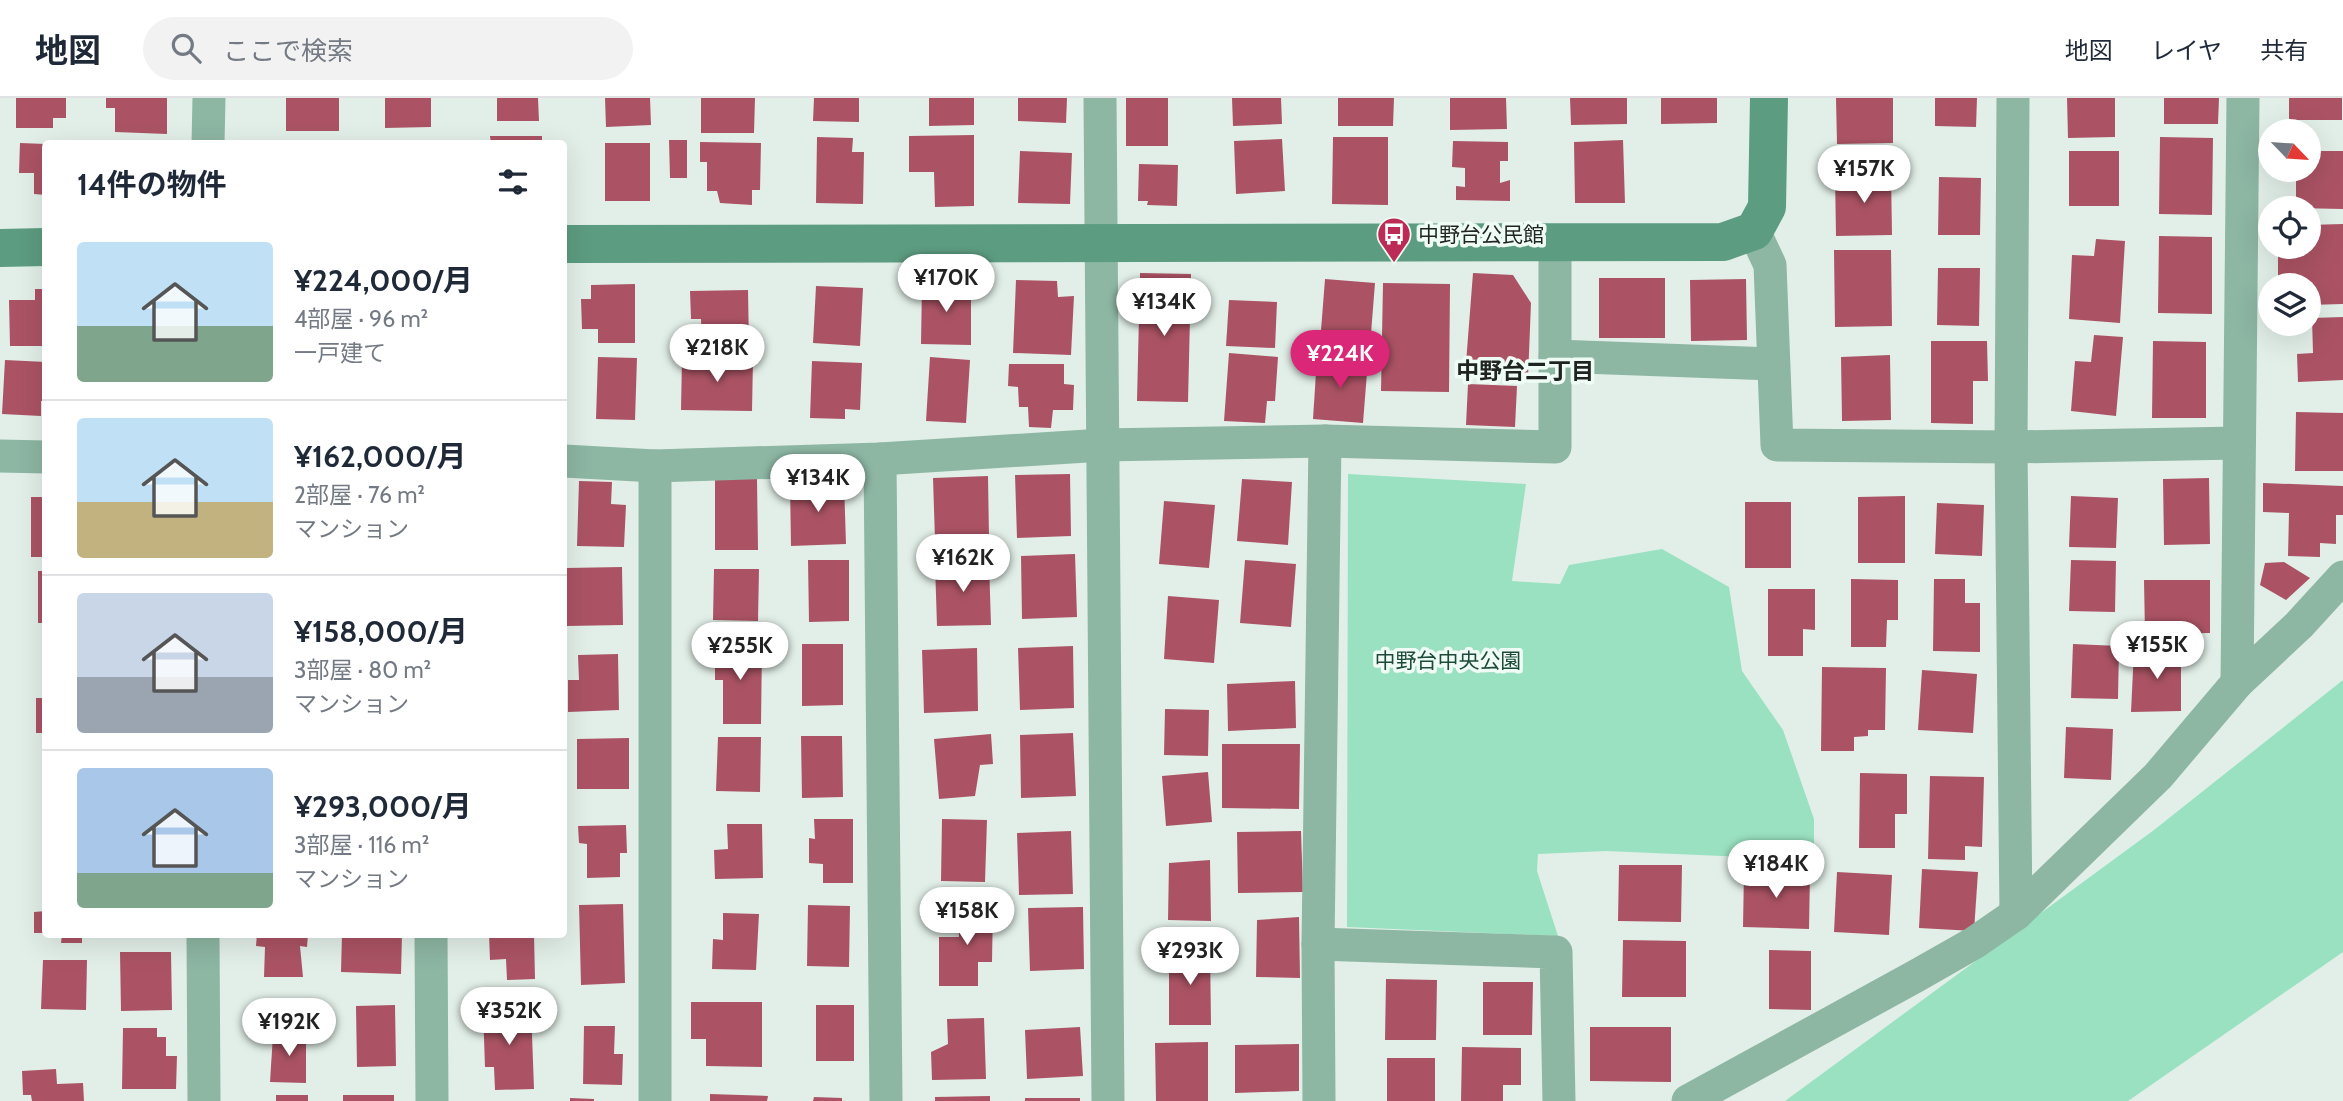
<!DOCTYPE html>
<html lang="ja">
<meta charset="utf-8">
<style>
body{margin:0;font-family:Cabin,"Noto Sans JP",sans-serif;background:#f2f2f3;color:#1f2937;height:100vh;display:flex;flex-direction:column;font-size:26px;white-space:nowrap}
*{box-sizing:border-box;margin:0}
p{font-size:23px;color:#747a83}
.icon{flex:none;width:38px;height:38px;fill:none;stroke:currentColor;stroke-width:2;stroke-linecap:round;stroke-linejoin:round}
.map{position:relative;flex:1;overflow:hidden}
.sheet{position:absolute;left:42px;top:42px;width:525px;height:798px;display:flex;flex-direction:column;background:#fff;border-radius:7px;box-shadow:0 7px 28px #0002}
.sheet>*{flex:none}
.needle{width:46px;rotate:115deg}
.controls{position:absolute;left:2258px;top:21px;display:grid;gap:14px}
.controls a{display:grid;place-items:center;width:63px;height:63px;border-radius:50%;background:#fff;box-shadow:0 7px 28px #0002;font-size:35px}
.price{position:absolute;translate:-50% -60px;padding:0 16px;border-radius:24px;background:#fff;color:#222;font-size:23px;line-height:46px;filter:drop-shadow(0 2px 4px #0008)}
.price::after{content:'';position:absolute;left:50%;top:42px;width:21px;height:16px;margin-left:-10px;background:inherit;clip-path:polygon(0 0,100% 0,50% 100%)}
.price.current{background:#db2777;color:#fff}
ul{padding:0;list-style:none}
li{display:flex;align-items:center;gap:21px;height:175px;padding:0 35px}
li+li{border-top:2px solid #e0e1e3}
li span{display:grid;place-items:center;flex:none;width:196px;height:140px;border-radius:7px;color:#555}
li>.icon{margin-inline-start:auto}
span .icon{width:84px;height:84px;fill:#fffc;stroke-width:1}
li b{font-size:30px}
h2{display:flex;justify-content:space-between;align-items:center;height:84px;padding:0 35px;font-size:30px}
header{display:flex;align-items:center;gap:42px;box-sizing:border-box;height:98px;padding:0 35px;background:#fff;border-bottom:2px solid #e0e1e3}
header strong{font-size:33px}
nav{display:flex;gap:38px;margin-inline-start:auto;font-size:24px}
.search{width:490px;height:63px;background:#f2f2f3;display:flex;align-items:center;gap:18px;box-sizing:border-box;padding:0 24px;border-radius:38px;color:#747a83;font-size:26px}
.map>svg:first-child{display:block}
.green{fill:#99e1c0}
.building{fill:#ab5364}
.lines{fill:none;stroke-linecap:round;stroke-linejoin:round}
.street{stroke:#8db6a3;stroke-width:33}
.secondary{stroke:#5c9c80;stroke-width:38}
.labels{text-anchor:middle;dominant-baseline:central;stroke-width:7;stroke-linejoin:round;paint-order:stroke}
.poi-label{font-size:21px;fill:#1f2421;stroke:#effcf5;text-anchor:start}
.park-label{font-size:21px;fill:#1d4a38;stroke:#effcf5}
.neighbourhood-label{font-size:23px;font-weight:bold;fill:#1f2421;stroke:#effcf5}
</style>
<header>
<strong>地図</strong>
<div class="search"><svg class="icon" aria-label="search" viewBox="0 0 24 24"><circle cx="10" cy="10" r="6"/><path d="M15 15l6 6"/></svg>ここで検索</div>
<nav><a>地図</a><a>レイヤ</a><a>共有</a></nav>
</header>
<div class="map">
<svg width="2343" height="1003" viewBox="0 0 2343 1003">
<rect width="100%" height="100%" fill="#e2efe8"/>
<g class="green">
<path d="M1348 376 1526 386 1512 483 1560 486 1569 467 1662 451 1729 489 1742 573 1783 632 1814 721V762L1606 753 1538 756 1537 773 1558 838 1347 829Z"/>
<path d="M2343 582V854L2128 1003H1785L2154 732Z"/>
</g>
<g class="building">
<path d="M16 0H66V20H53V30H16Z"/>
<path d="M106 0H167V36L115 34V10H106Z"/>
<rect x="286" y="0" width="53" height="33"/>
<path d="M385 0H431V29L385 30Z"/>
<path d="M497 0H538L539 23H497Z"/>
<path d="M605 0H650L651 27 606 29Z"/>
<path d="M701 0H755L754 35H701Z"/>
<path d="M814 0H859V24L813 23Z"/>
<path d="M929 0H974V27L929 28Z"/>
<path d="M1018 0H1067L1066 25 1018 23Z"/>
<rect x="1126" y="0" width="42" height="48"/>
<path d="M1232 0H1281L1282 26 1233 28Z"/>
<path d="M1338 0H1394L1393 28H1338Z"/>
<path d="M1450 0H1506L1507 31 1450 32Z"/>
<path d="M1570 0H1627V26L1571 27Z"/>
<path d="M1661 0H1717V25L1661 26Z"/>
<path d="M1836 0H1893V45L1837 46Z"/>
<path d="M1935 0H1977L1976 29 1935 28Z"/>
<path d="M2067 0H2115V39L2068 40Z"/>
<path d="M2164 0H2219L2218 26H2164Z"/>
<rect x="2289" y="0" width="53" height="22"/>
<path d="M974 37V108L935 109 934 74H909V38Z"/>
<path d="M490 38H542V46H491Z"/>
<path d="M817 39 853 40 852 54H864L863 106 816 105Z"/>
<path d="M1333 39H1388V107L1332 106Z"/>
<path d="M2160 39 2213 40 2212 117 2159 116Z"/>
<path d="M1282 41 1285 93 1236 96 1234 43Z"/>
<path d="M669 42H687V80H670Z"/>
<path d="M1623 42 1625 105H1575L1574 44Z"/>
<path d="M1453 43 1508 44V63H1500V85L1510 82V103L1456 102V88L1465 89V70L1452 69Z"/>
<path d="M700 44 761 45 760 92H752V107L720 105 717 93H707V64H700Z"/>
<path d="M20 45 46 46V97L34 96V75H19Z"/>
<rect x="605" y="45" width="45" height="58"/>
<path d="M1020 53 1072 55 1070 106 1018 105Z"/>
<rect x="2069" y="53" width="50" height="55"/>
<path d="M2308 53H2343V111L2296 110V72H2308Z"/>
<path d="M1139 66 1178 67 1177 108 1147 107 1148 103H1138Z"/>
<path d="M1891 76 1892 137 1836 138 1835 77Z"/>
<path d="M1939 79 1981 80 1980 137H1938Z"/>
<path d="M2343 126V206L2308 207V187H2295V178H2278V149H2308V127Z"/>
<path d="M2159 138 2212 139V216L2158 215Z"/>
<path d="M2096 141 2125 143 2120 225 2069 221 2072 157 2094 158Z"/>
<path d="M1834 152H1891L1892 228 1835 229Z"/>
<path d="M1938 170H1980L1979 228 1937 227Z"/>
<path d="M1140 175 1191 176 1188 304 1137 303Z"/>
<path d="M1473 175 1513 177 1531 205 1528 280 1465 278Z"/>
<rect x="1599" y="180" width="66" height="60"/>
<path d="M1325 181 1375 185 1370 248 1320 245Z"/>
<path d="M1746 181 1747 242 1691 243 1690 182Z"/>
<path d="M1016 182 1057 183 1058 199 1074 198 1071 257 1013 255Z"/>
<path d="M1383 185 1450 186 1449 294 1381 293Z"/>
<path d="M635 186V245H598V231H582L581 201H591V187Z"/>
<path d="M922 186H971V247L921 246Z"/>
<path d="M816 188 863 190 860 248 813 245Z"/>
<path d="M35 191H46V248H10L9 202H35Z"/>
<path d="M748 192 749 247 702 249 701 221H691L690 193Z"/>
<path d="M1229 202 1277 204 1275 250 1226 248Z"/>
<path d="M2343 219V282L2298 284 2297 256 2313 255 2312 220Z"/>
<path d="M2094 237 2123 239 2116 318 2071 313 2075 263 2091 264Z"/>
<path d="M1931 243H1987L1988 283H1973V326L1931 325Z"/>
<path d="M2153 243 2206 244V320H2152Z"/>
<path d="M1229 255 1278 259 1275 303H1267L1265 325 1224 323Z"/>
<path d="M1890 257 1891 322 1842 323 1841 259Z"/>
<path d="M598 259 637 260 635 322 596 321Z"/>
<path d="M930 259 970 262 966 325 926 323Z"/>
<path d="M1317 259 1368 262 1363 325 1313 321Z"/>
<path d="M682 260 753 261 752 313 681 312Z"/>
<path d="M5 262 46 264V303H41V318L2 316Z"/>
<path d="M812 263 862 265 860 312 845 311V321L810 320Z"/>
<path d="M1009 266H1064V286L1074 287 1073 312H1053L1051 330 1029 329 1028 309H1019L1018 289 1008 288Z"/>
<path d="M1468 286 1517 288 1515 329 1466 327Z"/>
<path d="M2296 314 2343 315V373H2295Z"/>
<path d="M1070 376 1071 438 1017 440 1015 377Z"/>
<path d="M988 378 989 440 935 442 933 380Z"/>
<path d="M2209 380 2210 446 2164 447 2163 381Z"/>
<path d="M715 381H757L758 452H715Z"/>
<path d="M1242 381 1292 384 1288 447 1237 443Z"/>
<path d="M579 383 612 384 611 406 626 407 624 449 577 448Z"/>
<path d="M844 384 846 446 791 448 790 386Z"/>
<path d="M2263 385 2343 388V417H2336V446L2320 445V459L2288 458 2289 415 2263 414Z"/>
<path d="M1905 398V465H1858V399Z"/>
<path d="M2071 398 2118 400 2116 450 2069 449Z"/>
<rect x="31" y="399" width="15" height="60"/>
<path d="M1164 403 1215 407 1209 470 1159 466Z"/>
<rect x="1745" y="404" width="46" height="66"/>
<path d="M1937 405 1984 407 1982 458 1935 456Z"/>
<path d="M1075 456 1077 519 1022 521 1021 458Z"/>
<path d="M808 462H849V523L809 524Z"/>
<path d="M1245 462 1296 466 1291 529 1240 525Z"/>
<path d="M2071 462 2116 463 2115 514 2069 513Z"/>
<path d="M989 464 991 527 937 528 935 466Z"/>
<path d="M2284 464 2310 480 2286 502 2260 487 2265 465Z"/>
<path d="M622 469 623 527 567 528 566 470Z"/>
<path d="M714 471H759L758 523 713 522Z"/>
<rect x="38" y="473" width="8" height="52"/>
<path d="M1851 481 1898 482V522H1887L1886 549H1851Z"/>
<path d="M1934 481H1965V505H1980V554L1933 553Z"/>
<path d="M2144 482H2210V535L2145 536Z"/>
<path d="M1768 491H1815V532L1803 531V558H1768Z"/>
<path d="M1168 498 1219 502 1214 565 1164 561Z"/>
<path d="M802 546H843V607L802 608Z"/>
<path d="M2073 546 2119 548 2118 601 2071 600Z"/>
<path d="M715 547H762L761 626H723V582H715Z"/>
<path d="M1073 548 1074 610 1020 612 1018 550Z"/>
<path d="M977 550 978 613 924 615 922 552Z"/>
<path d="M2134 552 2181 553V613L2131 614Z"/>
<path d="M618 556 619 612 568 614V582H579L578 557Z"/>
<path d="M1822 569 1886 570 1885 632H1868V638L1854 639V653H1821Z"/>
<path d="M1922 572 1977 576 1973 635 1918 632Z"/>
<path d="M1295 583 1296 630 1228 633 1227 586Z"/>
<rect x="36" y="600" width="10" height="35"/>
<path d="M1165 611 1209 612 1208 658 1164 657Z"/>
<path d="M2066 629 2113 631 2111 682 2064 680Z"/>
<path d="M1073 635 1076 698 1021 700 1020 637Z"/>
<path d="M991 636 993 666 980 667 975 698 939 701 934 641Z"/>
<path d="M801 638H842L843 699 802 700Z"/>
<path d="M718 639H761L760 694 716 693Z"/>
<path d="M629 640V691H577V641Z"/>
<path d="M1222 646H1300L1299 711 1222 710Z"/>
<path d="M1208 674 1212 724 1166 728 1162 678Z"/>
<path d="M1860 675 1907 676V716H1895V750H1859Z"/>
<path d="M1930 678 1984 679 1982 749 1965 748V762L1928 761Z"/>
<path d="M814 721H853V785H823V766L809 765V740L815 741Z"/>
<path d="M942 721 987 722 985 784 941 783Z"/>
<path d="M727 726H762L763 780 715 781 714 752 728 751Z"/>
<path d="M626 727 627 755H620V779L587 780V746L579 745 578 728Z"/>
<path d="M1071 733 1073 796 1019 797 1017 735Z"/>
<path d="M1301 733 1303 794 1238 795 1237 734Z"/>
<path d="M1210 762 1211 823 1168 822 1169 765Z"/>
<path d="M1619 767H1682L1681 824 1618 823Z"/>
<path d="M1922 771 1978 774 1974 833 1919 830Z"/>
<path d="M1744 773 1810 775 1809 831 1743 829Z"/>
<path d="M1837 774 1892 777 1889 837 1834 834Z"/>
<rect x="43" y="777" width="3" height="24"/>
<path d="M623 806 625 885 581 887 579 807Z"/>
<path d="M808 807 850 808 849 869 807 868Z"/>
<path d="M959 807H993L992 864H978V888H939V839H959Z"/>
<path d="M1083 809 1084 871 1030 873 1028 810Z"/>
<path d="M46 813V835H34V814Z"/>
<path d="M723 815 759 816 756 872 712 871 713 841 723 842Z"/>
<path d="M1299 819 1300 880 1256 879 1257 822Z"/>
<path d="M62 836H82V845H61Z"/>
<path d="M257 836H308L307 849 300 848 303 879H264L265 849 256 848Z"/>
<path d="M342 836H402L401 876 341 874Z"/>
<path d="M489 836H534L535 881 507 882 506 861 490 862Z"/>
<path d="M1623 842 1686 843V899H1622Z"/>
<path d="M1169 850H1210L1211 927H1169Z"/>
<path d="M1769 852 1811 853V912L1769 911Z"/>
<path d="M120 854H171L172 912 121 913Z"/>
<path d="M43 862H87L86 912 41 911Z"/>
<path d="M1386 881 1437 882 1436 942H1385Z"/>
<path d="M1483 884H1533L1532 937H1483Z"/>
<path d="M691 904H762V969L706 968V941H691Z"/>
<path d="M395 907 396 968 357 969 356 908Z"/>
<rect x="816" y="907" width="38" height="56"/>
<path d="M531 909 534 991 495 992 494 969H485L483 910Z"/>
<path d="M984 920 986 981 932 982 931 954 948 946 947 921Z"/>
<path d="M584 928H615L614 956H623L622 987 583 986Z"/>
<path d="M1080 929 1083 978 1027 981 1025 932Z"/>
<path d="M1590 929H1671V984L1590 983Z"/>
<path d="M123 930H157V939H166V958H177L176 991H122Z"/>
<path d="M306 934V985L270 984 273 937Z"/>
<path d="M1208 944V1003H1156L1155 945Z"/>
<path d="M1299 946V993L1235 995V947Z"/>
<path d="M1462 949 1521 950V987H1503V1003H1461Z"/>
<rect x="1387" y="960" width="48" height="43"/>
<path d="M56 971 57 986 83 985 84 1003H32L31 997H23L22 973Z"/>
<path d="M710 996 768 998 767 1003H710Z"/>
<rect x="276" y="997" width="32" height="6"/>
<rect x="343" y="997" width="51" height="6"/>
<path d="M990 998V1003H935V999Z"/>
<path d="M814 999 842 1000V1003H813Z"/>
<path d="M570 1000 594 1001V1003H570Z"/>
<rect x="1025" y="1000" width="55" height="3"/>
</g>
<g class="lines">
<g class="street">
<path d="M1100 0 1108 1003"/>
<path d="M2013 0 2011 349 2016 816"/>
<path d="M208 46 209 0"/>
<path d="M1754 133 1770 167 1777 347 2011 349 2239 345"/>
<path d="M1555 258 1773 266"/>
<path d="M0 358 46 359"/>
<path d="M880 361 886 1003"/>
<path d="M564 363 655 368 880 361 1103 347 1325 343 1555 349V143"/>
<path d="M655 368V1003"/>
<path d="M2237 585 2243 0"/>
<path d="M203 836 204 1003"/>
<path d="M431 836 432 1003"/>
<path d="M1318 846 1556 854 1559 1003"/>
<path d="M1319 1003 1318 846 1325 343"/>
<path d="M1688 1003 1916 878 1974 845 2016 816 2158 678 2237 585 2299 527 2343 479"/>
</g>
<g class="secondary">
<path d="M564 146 1723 144 1754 133 1767 109 1769 0"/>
<path d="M0 150 46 149"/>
</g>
</g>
<defs>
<g id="bus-pin" transform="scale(1.75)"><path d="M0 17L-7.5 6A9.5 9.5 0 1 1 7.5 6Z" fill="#bb2b55" stroke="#effcf5"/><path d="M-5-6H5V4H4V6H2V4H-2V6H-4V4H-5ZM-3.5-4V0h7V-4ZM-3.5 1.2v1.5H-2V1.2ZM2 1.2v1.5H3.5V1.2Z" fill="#fff"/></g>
</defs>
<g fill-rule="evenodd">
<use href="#bus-pin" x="1394" y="136"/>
</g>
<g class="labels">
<g class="poi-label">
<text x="1418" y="136">中野台公民館</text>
</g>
<g class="park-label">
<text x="1448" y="562">中野台中央公園</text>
</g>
<g class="neighbourhood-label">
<text x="1525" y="273">中野台二丁目</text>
</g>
</g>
</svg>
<div class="controls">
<a><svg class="needle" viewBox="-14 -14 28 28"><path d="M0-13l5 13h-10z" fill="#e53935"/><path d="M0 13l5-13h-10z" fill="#747a83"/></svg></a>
<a><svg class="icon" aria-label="locate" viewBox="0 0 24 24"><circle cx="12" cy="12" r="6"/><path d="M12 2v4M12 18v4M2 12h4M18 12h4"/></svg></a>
<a><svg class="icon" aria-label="layers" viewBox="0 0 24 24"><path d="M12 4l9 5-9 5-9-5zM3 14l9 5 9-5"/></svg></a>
</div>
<b class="price" style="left:1864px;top:107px">¥157K</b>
<b class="price" style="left:946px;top:216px">¥170K</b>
<b class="price" style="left:1164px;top:240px">¥134K</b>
<b class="price" style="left:717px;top:286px">¥218K</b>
<b class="price current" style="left:1340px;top:292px">¥224K</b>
<b class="price" style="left:818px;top:416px">¥134K</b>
<b class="price" style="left:963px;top:496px">¥162K</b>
<b class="price" style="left:2157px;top:583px">¥155K</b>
<b class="price" style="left:740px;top:584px">¥255K</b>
<b class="price" style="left:1776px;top:802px">¥184K</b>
<b class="price" style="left:967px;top:849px">¥158K</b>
<b class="price" style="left:1190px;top:889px">¥293K</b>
<b class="price" style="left:509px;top:949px">¥352K</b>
<b class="price" style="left:289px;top:960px">¥192K</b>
<section class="sheet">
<h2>14件の物件<svg class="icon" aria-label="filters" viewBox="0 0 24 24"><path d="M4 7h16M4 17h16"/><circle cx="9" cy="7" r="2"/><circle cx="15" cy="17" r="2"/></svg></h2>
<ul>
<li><span style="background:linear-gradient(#bfe0f5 60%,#7fa58c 0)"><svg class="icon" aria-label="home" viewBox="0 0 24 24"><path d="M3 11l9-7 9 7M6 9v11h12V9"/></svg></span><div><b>¥224,000/月</b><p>4部屋 · 96 m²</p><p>一戸建て</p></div></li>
<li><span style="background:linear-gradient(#bfe0f5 60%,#c2b280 0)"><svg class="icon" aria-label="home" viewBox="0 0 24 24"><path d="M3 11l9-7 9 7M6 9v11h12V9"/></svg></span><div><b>¥162,000/月</b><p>2部屋 · 76 m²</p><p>マンション</p></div></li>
<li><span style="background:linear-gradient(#c9d6e8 60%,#9aa5b1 0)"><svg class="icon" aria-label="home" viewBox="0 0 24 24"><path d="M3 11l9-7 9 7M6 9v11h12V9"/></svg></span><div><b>¥158,000/月</b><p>3部屋 · 80 m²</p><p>マンション</p></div></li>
<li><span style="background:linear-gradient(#a9c7e8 75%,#7fa58c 0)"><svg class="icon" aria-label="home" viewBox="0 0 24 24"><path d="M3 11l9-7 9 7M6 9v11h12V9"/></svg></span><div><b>¥293,000/月</b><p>3部屋 · 116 m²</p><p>マンション</p></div></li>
</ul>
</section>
</div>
